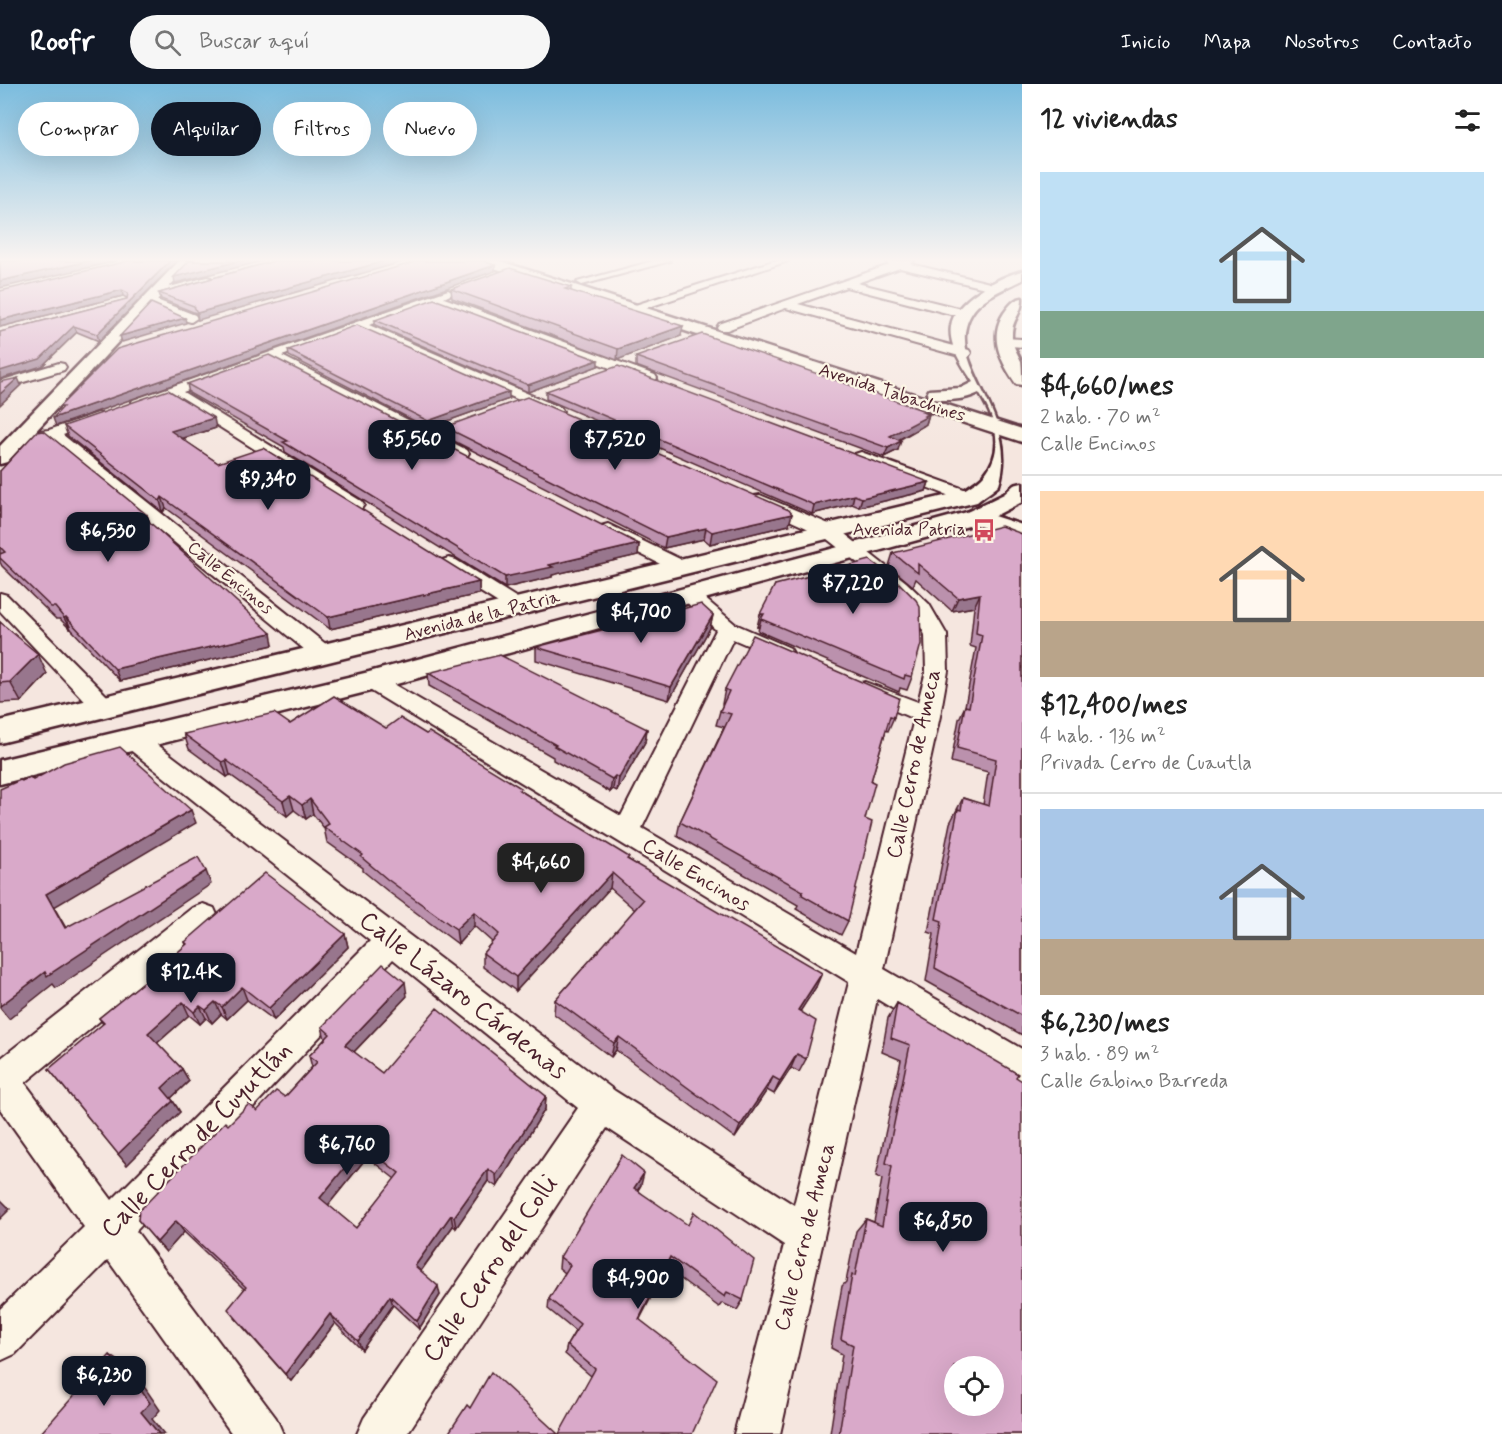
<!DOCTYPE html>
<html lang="es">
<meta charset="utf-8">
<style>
body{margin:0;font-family:Mynerve,sans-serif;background:#f6f6f6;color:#222;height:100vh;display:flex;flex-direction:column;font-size:22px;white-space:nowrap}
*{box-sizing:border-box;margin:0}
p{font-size:20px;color:#767676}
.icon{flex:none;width:33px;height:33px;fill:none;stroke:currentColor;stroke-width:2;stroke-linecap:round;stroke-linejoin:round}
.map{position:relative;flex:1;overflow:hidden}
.drawer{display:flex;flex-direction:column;background:#fff;width:480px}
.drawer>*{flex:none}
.banner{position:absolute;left:18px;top:18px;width:570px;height:54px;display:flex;gap:12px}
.tools{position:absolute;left:944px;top:1272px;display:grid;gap:12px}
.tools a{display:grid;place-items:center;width:60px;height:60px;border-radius:50%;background:#fff;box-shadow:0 6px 24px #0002;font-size:30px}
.price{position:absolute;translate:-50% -51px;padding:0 14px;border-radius:12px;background:#111827;color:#fff;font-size:20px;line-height:39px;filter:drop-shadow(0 2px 3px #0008)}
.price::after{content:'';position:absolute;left:50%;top:36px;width:18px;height:14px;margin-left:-9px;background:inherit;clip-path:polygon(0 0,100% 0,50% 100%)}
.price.current{background:#222;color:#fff}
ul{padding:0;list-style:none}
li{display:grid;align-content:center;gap:12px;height:318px;padding:0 18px}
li+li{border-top:2px solid #e0e0e0}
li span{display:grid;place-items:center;height:186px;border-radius:0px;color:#555}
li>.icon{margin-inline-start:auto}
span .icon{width:108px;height:108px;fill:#fffc;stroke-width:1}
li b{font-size:26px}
h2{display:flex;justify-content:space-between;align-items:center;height:72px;padding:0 18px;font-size:26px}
.pill{padding:0 21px;border-radius:27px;background:#fff;box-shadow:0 6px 24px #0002;font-size:21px;line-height:54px}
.pill.current{background:#111827;color:#fff}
header{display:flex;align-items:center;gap:36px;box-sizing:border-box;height:84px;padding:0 30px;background:#111827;color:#fff}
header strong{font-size:28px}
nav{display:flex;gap:33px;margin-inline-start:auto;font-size:21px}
.search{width:420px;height:54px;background:#f6f6f6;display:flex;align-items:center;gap:15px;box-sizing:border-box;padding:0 21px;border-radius:33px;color:#767676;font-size:22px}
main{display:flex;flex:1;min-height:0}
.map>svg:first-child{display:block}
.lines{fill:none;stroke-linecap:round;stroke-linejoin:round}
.street-casing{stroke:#4a1f2b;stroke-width:4}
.secondary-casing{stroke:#4a1f2b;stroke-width:5}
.primary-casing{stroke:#4a1f2b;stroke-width:5}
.street{fill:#fcf5e5;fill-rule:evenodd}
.secondary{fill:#fcf5e5;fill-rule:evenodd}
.primary{fill:#fcf5e5;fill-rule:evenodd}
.wall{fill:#bb91ad;stroke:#4a1f2b;stroke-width:1.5;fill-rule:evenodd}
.shaded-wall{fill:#98768d;stroke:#4a1f2b;stroke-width:1.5}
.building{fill:#d9a9c9;stroke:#4a1f2b;stroke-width:1.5;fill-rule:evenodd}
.labels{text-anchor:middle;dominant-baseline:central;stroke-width:4.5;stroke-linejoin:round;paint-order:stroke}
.far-street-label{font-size:18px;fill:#4a1f2b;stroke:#fcf5e5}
.far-poi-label{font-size:18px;fill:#4a1f2b;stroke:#fcf5e5;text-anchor:end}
.street-label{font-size:21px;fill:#4a1f2b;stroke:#fcf5e5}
.near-street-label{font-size:26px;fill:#4a1f2b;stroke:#fcf5e5}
</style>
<header>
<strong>Roofr</strong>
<div class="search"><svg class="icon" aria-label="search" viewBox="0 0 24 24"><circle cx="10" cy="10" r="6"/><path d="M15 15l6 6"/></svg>Buscar aquí</div>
<nav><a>Inicio</a><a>Mapa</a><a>Nosotros</a><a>Contacto</a></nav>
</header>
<main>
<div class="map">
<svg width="1022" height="1350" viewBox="0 0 1022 1350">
<rect width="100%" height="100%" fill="#f5e6df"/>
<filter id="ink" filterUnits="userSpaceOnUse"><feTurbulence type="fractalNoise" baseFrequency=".0167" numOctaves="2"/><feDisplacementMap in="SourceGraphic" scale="12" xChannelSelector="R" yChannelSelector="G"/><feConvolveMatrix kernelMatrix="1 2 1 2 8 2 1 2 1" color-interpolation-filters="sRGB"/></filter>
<g filter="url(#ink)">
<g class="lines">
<g class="street-casing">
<g id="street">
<path d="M653 177H670L582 201 577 198Z"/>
<path d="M773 177H788L637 227 633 229 627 225 629 223Z"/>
<path d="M886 177H914L911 180 1002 202 1004 204 998 207 900 184 857 199 966 226V232L962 233 846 203 798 220 969 266 971 269 969 272H959L786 224 727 246H719L717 243 719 240 889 181Z"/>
<path d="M207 193 211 194V198L155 213 149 210 151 208Z"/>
<path d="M448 206 454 209 444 214 655 291 657 294 655 297H645L433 218 369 241 561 324 563 327 561 330H551L357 245 282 272 467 366 469 369 467 372H455L271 276 183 308 361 417 364 421 361 425H349L171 312 138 323 131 319 133 316Z"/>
<path d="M149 213 195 231 197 234 191 238 187 237 145 218 143 216Z"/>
<path d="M1003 254 1022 255V263L999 261 997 258Z"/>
<path d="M59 279 64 280 66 283 64 286 0 305V297Z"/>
<path d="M98 329 103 330 105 333 103 336 63 351 332 565 335 570 332 575 324 577 316 575 49 355 19 359 11 354 19 349 49 346Z"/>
<path d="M861 368 975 409 978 413 975 417H963L855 376 853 373 855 370Z"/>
<path d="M760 411 836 443 906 498 929 520 947 551 948 587 940 632 884 885 1022 965V1001L1010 996 877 915 780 1350H734L784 1161 607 1044 407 1350H357L364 1334 578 1024 393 875 136 1147 276 1334 283 1350H232L108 1176 15 1270 0 1277V1225L84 1143 0 1025V975L192 824 203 820 214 824 218 833 214 842 25 999 112 1116 370 857 124 661 121 655 124 649 133 647 142 649 615 1007 794 1121 849 898 363 602 359 597 363 592 371 590 379 592 621 732 716 546 679 511 682 507H696L735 540 790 564 793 569 790 574 782 576 733 555 642 744 856 869 914 635 857 610 853 605 857 600 865 598 918 618 926 587 925 551 913 527 892 506 822 451 754 420 751 416 754 412Z"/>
<path d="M608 440 688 479 691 483 688 487H674L601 450 599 446 601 442Z"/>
<path d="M449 474 456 476 525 519 528 523 525 527 518 529 511 527 442 484 439 480 442 476Z"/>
<path d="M0 509 7 511 112 617 116 623 112 629 104 631 96 629 0 527Z"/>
</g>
</g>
<g class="secondary-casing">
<g id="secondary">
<path d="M179 177H193L7 378 0 380V362Z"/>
<path d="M480 177H500L1022 345V358L482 180Z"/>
<path d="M975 426 1022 441V456L967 438 963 433 967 428Z"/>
</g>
</g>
<g class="primary-casing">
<g id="primary">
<path d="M1022 187V196C1006 204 982 213 972 229 941 278 1022 329 999 401 993 407 984 412 977 418L0 659V637L961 408C968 403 978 398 984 391 1006 365 995 334 979 309 965 316 945 318 929 314L927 310 929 306 961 304 973 298C963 282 948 262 951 242 954 216 999 193 1022 187Z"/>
<path d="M1022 214C1022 232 1012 234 1012 250 1011 260 1017 268 1021 277 1022 284 1022 294 1022 301L1016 300C1001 278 988 253 1004 229 1009 222 1014 215 1022 214Z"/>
<path d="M1022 399V418L983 438 382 604 0 700V676L369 588 846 461 967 428 1004 410 1014 401Z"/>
</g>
</g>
<use href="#street" class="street"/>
<use href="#secondary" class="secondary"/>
<use href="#primary" class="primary"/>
</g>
<g class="wall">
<path d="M128 177H177L99 257 77 248 42 282 0 295V248L127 215V214L123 212 0 243Z"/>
<path d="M274 177 198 236 196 229 161 215 159 209Z"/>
<path d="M571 203V207L681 252 617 276 452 214 451 205Z"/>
<path d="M375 236 598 282 528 308 375 241Z"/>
<path d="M288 266 509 315 428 344 289 272Z"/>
<path d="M636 273 924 329 929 330 926 340 923 342 899 356 898 366 884 373 636 282Z"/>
<path d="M187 300 639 460 638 471 552 491V493L505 504 285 368 284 363 189 309Z"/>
<path d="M546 307 929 398 926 407 859 423 852 420 812 430 546 315Z"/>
<path d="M64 342 216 344 182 355 218 379 479 498V510L330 545 166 424 163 428 68 352Z"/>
<path d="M445 343 789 441 710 460 704 455 664 464 446 353Z"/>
<path d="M0 387 147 431 150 439 273 561 120 597 71 545H70L60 535H56L2 482 0 478V470H1L0 468Z"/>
<path d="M1022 450V951L926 897 934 850 928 848 950 739 963 714 983 721 988 688 951 678 959 635 965 622 976 564 970 562 974 523 952 527 916 495 913 502 889 482 893 469Z"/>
<path d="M775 501 912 593 907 606 900 604 899 608 758 547 759 543H757Z"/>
<path d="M663 530 713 531 710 544 669 616 536 576V563L603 546V540L629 537Z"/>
<path d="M0 538 47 590 21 618 0 619Z"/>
<path d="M428 589 647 645 645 658 617 707 613 705 610 708 553 676V673L429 602Z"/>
<path d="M725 605 894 633 888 647 886 646 871 697 865 735 848 837 841 851 796 825 798 821 677 752 680 738 724 643 716 641 720 627 723 620H722Z"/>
<path d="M290 640 386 644 521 707 629 776 816 903 800 927 806 975 799 988 791 984 774 1010 767 1006 735 1054 616 966 611 973 554 930 555 916 635 826 610 804 516 907 483 883V869L492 858 474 842 458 860 390 809 363 787V784L327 758 324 744 313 730 306 735 294 726 287 732 230 691 227 693 189 665 184 650Z"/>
<path d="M345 850 348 863 274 936 247 916 227 935 221 930 212 939 206 934 200 940 189 931 157 959 182 985 189 997 171 1014 180 1028 127 1081 49 985 103 940 99 934 151 892 186 861 185 858Z"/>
<path d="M407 912 354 968 382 989 546 1012 545 1025 497 1103 488 1097 456 1144 453 1142 421 1187 440 1211 419 1245 393 1221 362 1266 335 1239 291 1297 235 1234 244 1205 184 1148 166 1168 138 1136 228 1041 285 1013 312 983 309 972 325 955 322 943ZM367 1073 395 1095 356 1144 328 1121Z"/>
<path d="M897 919 1016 993 1022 1350H830L842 1270 831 1264 842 1202 846 1198 856 1147 866 1135 874 1138 882 1095 876 1092 901 976 882 968 888 934Z"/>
<path d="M641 1101 638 1106 743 1216 737 1226 722 1219 719 1223 666 1184 591 1292 565 1270 567 1261 575 1247 548 1225 549 1215 565 1189 559 1184 560 1173Z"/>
</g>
<g class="shaded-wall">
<path d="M89 177H117L0 204V197Z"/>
<path d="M170 177H177L99 257 97 250Z"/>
<path d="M239 177H263L175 199 174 193Z"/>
<path d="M385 177H406L198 236 197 229Z"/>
<path d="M495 181V187L56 342 53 334Z"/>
<path d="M122 206 123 212 0 243V236Z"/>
<path d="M185 234 186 239 122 258 120 252Z"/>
<path d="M74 242 77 248 42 282 0 295V287Z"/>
<path d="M683 242 681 252 617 276 618 265Z"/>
<path d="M598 276V282L528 308V301Z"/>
<path d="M18 294 21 301 0 321V310Z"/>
<path d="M509 308V315L428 344V337Z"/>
<path d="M925 327 922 335 924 332 929 330 926 340 923 342 887 362 890 352Z"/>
<path d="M214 334 216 344 174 357 171 347Z"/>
<path d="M901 357 898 366 884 373 888 364Z"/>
<path d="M929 398 926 407 859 423 862 414Z"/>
<path d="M854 411 852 420 812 430 814 421Z"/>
<path d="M162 413 166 424 163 428 160 417Z"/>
<path d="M792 430 789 441 710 460 712 448Z"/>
<path d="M147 431 151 442 145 434Z"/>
<path d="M706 444 704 455 664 464 666 453Z"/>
<path d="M639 460 638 471 552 491V493L505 504V493L549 481Z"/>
<path d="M479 498V510L330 545 328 533Z"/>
<path d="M980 510 974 523 952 527 958 514Z"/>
<path d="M760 530H764L761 535 759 543H757Z"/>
<path d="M713 531 710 544 669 616 671 603Z"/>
<path d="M66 533 71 545H70L64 534Z"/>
<path d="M271 549 273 561 120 597 115 585Z"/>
<path d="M38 570 47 590 21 618 10 598Z"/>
<path d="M647 645 645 658 617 707 619 694Z"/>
<path d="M226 676 230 691 227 693 222 678Z"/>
<path d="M615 692 613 705 610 708 612 695Z"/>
<path d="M290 712 294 726 287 732 283 717Z"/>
<path d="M310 715 313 730 306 735 302 721Z"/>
<path d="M191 726 196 739 54 823 73 856 46 810Z"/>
<path d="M206 787 211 800 56 904 53 900 9 935 0 924V922L45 888Z"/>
<path d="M612 789 610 804 516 907V893Z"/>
<path d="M474 828V842L458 860 456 845Z"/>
<path d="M345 850 348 863 274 936 269 924Z"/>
<path d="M822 889 816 903 792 940 798 926Z"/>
<path d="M405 898 407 912 348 974 345 961Z"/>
<path d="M242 903 247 916 227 935 222 923Z"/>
<path d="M183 918 189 931 155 961 148 949Z"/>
<path d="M215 918 221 930 212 939 206 926Z"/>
<path d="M200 922 206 934 200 940 194 928Z"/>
<path d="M619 953 616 966 611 973 614 959Z"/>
<path d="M797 970 791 984 774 1010 780 997Z"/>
<path d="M182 985 189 997 169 1016 162 1004Z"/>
<path d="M773 993 767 1006 735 1054 740 1042Z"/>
<path d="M546 1012 545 1025 497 1103 496 1091Z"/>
<path d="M173 1017 180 1028 127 1081 118 1070Z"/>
<path d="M363 1061 367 1073 325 1125 320 1114Z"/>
<path d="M488 1085V1097L456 1144 454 1133Z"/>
<path d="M644 1089 641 1101 631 1116 634 1104Z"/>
<path d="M0 1115 10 1125 0 1135Z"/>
<path d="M451 1131 453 1142 417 1192 415 1182Z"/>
<path d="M176 1137 184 1148 166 1168 157 1158Z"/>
<path d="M670 1173 666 1184 635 1245 639 1235Z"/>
<path d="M438 1202 440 1211 419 1245 417 1237Z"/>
<path d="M390 1212 393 1221 362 1266 358 1257Z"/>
<path d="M330 1230 335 1239 291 1297 285 1290Z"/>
<path d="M110 1271 122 1279 137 1303 126 1295Z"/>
<path d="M130 1291 141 1298 160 1326 152 1335 164 1350H159L141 1328Z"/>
</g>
<g class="building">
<path d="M0 177H89L0 197Z"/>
<path d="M128 177H170L97 250 74 242 40 275 0 287V248L127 215 128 209 122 206 0 236V207Z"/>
<path d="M189 177H239L174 193Z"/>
<path d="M274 177H385L197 229 194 222 159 209Z"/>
<path d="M418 177H483L495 181 53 334 63 323H59L117 265Z"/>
<path d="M510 184 571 203 565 205 683 242 618 265 451 205Z"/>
<path d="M434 215 598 276 528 301 375 236Z"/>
<path d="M151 219 185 234 120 252Z"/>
<path d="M357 241 509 308 428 337 288 266Z"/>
<path d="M702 250 925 327 922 328 929 330 924 332 926 333 890 352 901 357 888 364 636 273Z"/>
<path d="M269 271 639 460 549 481 553 483 505 493 283 358 288 357 187 300Z"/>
<path d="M618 282 929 398 862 414 854 411 814 421 546 307Z"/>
<path d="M18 294 0 310V298Z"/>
<path d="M168 306 214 334 171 347 218 379 263 364 479 498 328 533 162 413 160 417 64 342Z"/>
<path d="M527 313 789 426 792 430 712 448 706 444 666 453 445 343Z"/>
<path d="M44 347 147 431 145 434 271 549 115 585 66 533 64 534 55 523H51L0 474V470L5 468 0 463V387L36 348Z"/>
<path d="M1001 442 1022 450V932L935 884 942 837 936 835 958 725 961 726 963 714 989 722 996 675 957 664 965 622 969 623 982 551 976 549 980 510 958 514 918 480V489L893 469Z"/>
<path d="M870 476 895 495 916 516 920 523 921 560 912 593 905 591 904 595 761 535 764 530H760L775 501Z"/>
<path d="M701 520 713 531 671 603 536 563 606 545 603 540 627 535 629 537 662 528 663 530Z"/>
<path d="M0 538 38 570 10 598 0 599Z"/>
<path d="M753 551 899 614 894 633 890 632 871 697 875 699 865 735 872 738 848 837 802 811 803 807 680 738 731 630 720 627 729 607 725 605Z"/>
<path d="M500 571 647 645 619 694 615 692 612 695 554 662 556 661 428 589Z"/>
<path d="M334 612 386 644 400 634 426 650 429 648 521 704 519 706 629 773 627 775 822 889 798 926 816 937 806 975 797 970 780 997 773 993 740 1042 619 953 614 959 555 916 643 816 612 789 516 893 483 869 499 850 474 828 456 845 387 795 361 773 363 771 324 743 329 740 310 715 302 721 290 712 283 717 226 676 222 678 184 650 274 629 290 640Z"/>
<path d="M120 663 191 726 46 810 65 844 198 773 206 787 47 892 45 888 0 922V705L20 696 22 697 30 693 33 696 64 679Z"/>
<path d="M265 789 345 850 269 924 242 903 222 923 215 918 206 926 200 922 194 928 183 918 148 949 182 985 162 1004 173 1017 118 1070 49 985 104 939 99 934 151 892 187 860 185 858Z"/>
<path d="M383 880 405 898 345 961 382 989 437 924 546 1012 496 1091 488 1085 454 1133 451 1131 415 1182 438 1202 417 1237 390 1212 358 1257 330 1230 285 1290 228 1225 246 1203 176 1137 157 1158 138 1136 139 1127 225 1038 228 1041 249 1020 257 1027 276 1007 285 1013 317 978 309 972 330 950 322 943ZM363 1061 399 1089 356 1144 320 1114Z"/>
<path d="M897 919 1018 990 1016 993 1022 997V1350H839L853 1261 841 1255 852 1191 855 1192 866 1135 882 1142 892 1082 886 1079 910 961 891 954ZM954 1282H993V1322H954Z"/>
<path d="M622 1071 644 1089 634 1104 688 1141 694 1128 754 1176 743 1216 727 1208 725 1213 670 1173 639 1235 717 1295 692 1350H559L595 1285 567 1261 580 1240 549 1215 570 1181 560 1173Z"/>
<path d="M110 1271 126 1295 130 1291 150 1319 141 1328 159 1350H40Z"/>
<path d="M491 1288 558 1350H448L467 1321 470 1324Z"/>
</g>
</g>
<linearGradient id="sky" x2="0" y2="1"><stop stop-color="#7bbcde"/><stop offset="0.48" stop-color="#faf4f1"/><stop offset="1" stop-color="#faf4f1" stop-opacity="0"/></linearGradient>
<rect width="1022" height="366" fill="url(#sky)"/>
<defs>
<g id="bus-bare" transform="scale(1.8)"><path d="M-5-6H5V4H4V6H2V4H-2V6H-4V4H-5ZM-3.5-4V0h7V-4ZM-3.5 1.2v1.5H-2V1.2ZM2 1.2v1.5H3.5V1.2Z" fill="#d1495b" stroke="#fcf5e5" stroke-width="2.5" paint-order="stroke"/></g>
</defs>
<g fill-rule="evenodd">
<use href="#bus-bare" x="984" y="446"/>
</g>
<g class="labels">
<g class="far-street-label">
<text transform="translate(892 309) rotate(18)">Avenida Tabachines</text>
<text transform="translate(230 494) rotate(39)">Calle Encinos</text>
<text transform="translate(482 532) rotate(-14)">Avenida de la Patria</text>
</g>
<g class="far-poi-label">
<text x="966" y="446">Avenida Patria</text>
</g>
<g class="street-label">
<text transform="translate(914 680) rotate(-78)">Calle Cerro de Ameca</text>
<text transform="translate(696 791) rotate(31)">Calle Encinos</text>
<text transform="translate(805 1153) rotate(-76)">Calle Cerro de Ameca</text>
</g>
<g class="near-street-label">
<text transform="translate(463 912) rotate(38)">Calle Lázaro Cárdenas</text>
<text transform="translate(197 1056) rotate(-46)">Calle Cerro de Cuyutlán</text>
<text transform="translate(491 1185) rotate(-56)">Calle Cerro del Colli</text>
</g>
</g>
</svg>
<div class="tools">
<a><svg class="icon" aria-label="locate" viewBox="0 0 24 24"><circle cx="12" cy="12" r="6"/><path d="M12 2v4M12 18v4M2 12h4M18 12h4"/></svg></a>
</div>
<b class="price" style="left:412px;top:387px">$5,560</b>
<b class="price" style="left:615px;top:387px">$7,520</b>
<b class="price" style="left:268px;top:427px">$9,340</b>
<b class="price" style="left:108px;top:479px">$6,530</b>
<b class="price" style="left:853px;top:531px">$7,220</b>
<b class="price" style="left:641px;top:560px">$4,700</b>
<b class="price current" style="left:541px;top:810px">$4,660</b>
<b class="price" style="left:191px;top:920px">$12.4K</b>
<b class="price" style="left:347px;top:1092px">$6,760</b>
<b class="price" style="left:943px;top:1169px">$6,850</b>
<b class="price" style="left:638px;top:1226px">$4,900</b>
<b class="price" style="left:104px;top:1323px">$6,230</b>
<div class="banner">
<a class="pill">Comprar</a>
<a class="pill current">Alquilar</a>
<a class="pill">Filtros</a>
<a class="pill">Nuevo</a>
</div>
</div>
<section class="drawer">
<h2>12 viviendas<svg class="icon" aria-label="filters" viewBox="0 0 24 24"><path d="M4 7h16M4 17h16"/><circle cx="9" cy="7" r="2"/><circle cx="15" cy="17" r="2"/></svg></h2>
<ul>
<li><span style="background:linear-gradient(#bfe0f5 75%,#7fa58c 0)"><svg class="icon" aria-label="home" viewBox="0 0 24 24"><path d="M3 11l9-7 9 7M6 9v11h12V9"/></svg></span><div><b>$4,660/mes</b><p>2 hab. · 70 m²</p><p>Calle Encinos</p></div></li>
<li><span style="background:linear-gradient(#ffd9b3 70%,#b9a48a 0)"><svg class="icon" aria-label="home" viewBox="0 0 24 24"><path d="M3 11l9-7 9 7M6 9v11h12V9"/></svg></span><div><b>$12,400/mes</b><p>4 hab. · 136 m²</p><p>Privada Cerro de Cuautla</p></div></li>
<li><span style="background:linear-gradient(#a9c7e8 70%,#b9a48a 0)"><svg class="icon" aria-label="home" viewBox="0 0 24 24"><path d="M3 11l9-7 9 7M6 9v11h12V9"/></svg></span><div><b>$6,230/mes</b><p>3 hab. · 89 m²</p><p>Calle Gabino Barreda</p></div></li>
</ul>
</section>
</main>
